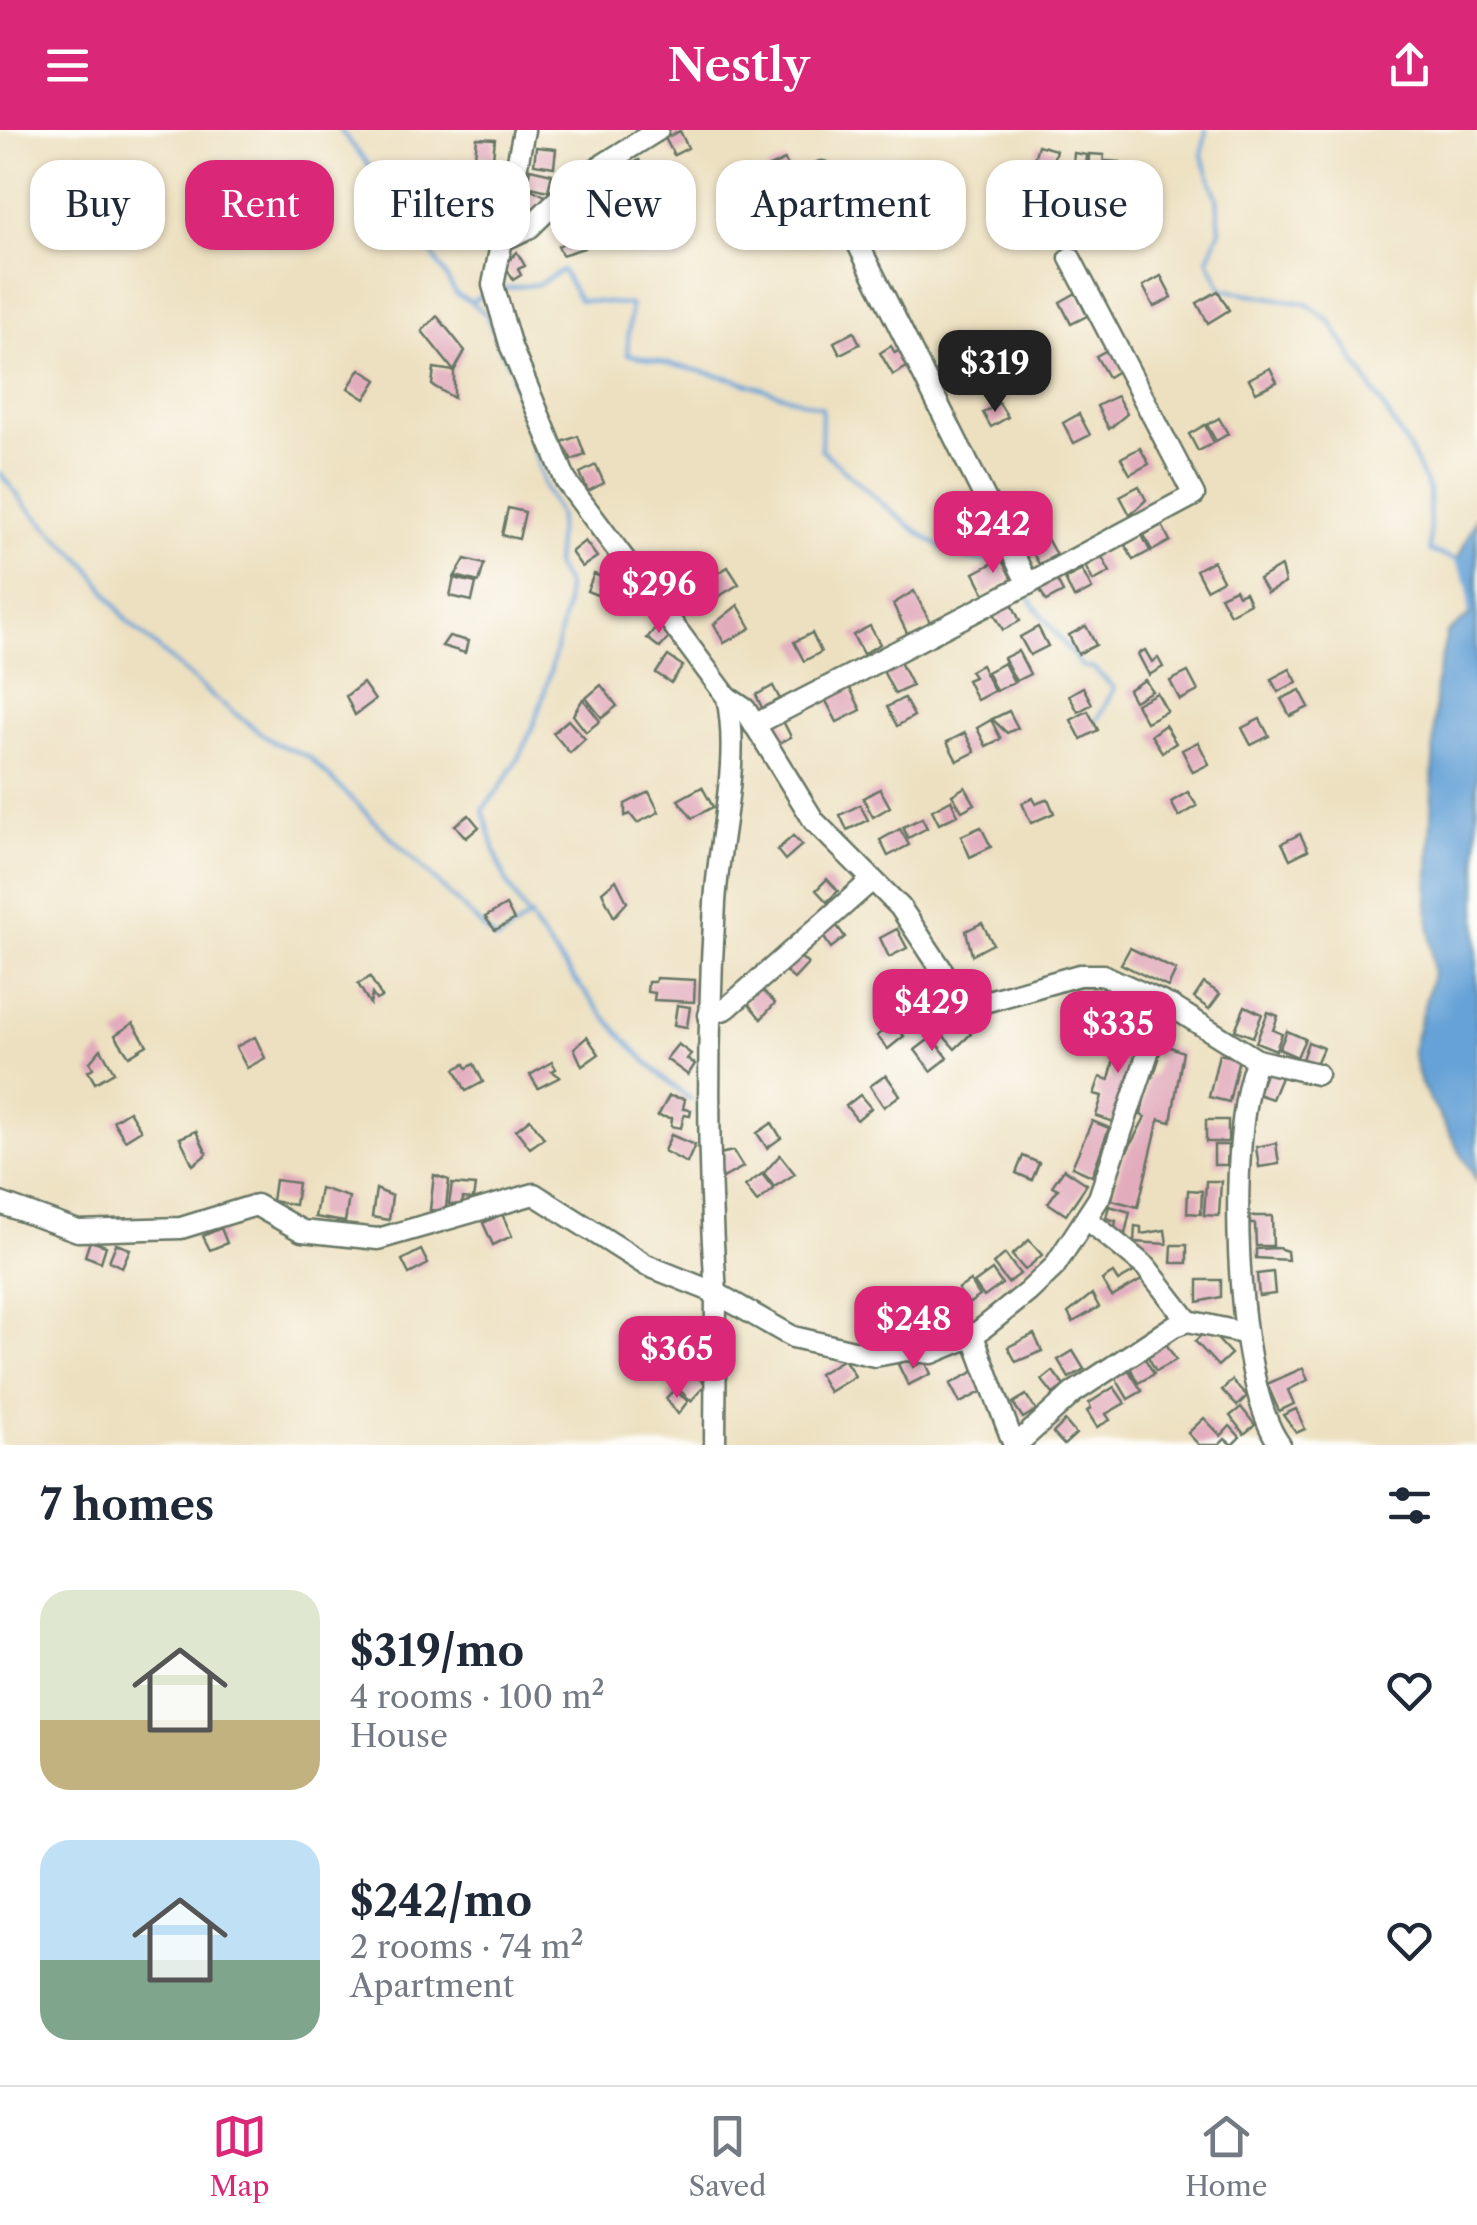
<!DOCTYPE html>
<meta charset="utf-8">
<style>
body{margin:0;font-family:"Libre Caslon Text",serif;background:#f6f6f7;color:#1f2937;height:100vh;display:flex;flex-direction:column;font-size:38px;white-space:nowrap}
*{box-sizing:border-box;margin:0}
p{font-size:32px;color:#747a83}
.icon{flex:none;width:55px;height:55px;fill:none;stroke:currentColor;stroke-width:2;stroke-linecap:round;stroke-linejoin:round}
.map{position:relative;height:1315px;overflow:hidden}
.sheet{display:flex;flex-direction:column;background:#fff;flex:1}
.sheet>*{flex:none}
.guide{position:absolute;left:30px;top:30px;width:1418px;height:90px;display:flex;gap:20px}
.price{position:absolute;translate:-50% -85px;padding:0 22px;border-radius:20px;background:#db2777;color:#fff;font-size:32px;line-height:65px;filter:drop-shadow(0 2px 5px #0008)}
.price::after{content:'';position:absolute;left:50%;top:60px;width:30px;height:22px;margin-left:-15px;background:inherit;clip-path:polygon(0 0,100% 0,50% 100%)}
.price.selected{background:#222;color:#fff}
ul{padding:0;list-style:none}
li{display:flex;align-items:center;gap:30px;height:250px;padding:0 40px}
li span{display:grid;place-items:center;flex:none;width:280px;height:200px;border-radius:30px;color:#555}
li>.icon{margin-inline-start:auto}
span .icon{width:120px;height:120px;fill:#fffc;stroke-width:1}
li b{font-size:42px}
h2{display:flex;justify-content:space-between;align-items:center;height:120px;padding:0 40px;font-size:42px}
.chip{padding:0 35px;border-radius:30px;background:#fff;box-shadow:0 2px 8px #0004;font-size:35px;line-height:90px}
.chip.selected{background:#db2777;color:#fff}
header{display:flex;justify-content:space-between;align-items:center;height:130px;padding:0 40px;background:#db2777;color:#fff;font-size:45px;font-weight:600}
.tabs{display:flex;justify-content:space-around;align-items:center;height:140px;border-top:2px solid #e0e1e3;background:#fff;font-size:28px;color:#747a83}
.tabs a{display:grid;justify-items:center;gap:5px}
.tabs .selected{color:#db2777}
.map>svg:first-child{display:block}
.water{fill:#66a2d7;stroke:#427086;stroke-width:2.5}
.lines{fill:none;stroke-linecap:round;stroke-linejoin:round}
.stream{stroke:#66a2d7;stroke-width:4}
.building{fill:#e2acbd}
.minor-casing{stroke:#677665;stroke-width:25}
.minor{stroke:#fff;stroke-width:20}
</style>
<header><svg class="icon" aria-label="menu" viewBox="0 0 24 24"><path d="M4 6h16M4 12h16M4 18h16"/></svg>Nestly<svg class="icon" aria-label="share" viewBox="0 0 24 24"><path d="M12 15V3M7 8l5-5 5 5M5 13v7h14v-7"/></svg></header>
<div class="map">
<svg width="1477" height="1315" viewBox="0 0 1477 1315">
<rect width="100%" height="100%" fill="#fdfcf7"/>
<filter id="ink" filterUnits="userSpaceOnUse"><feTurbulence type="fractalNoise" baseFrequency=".01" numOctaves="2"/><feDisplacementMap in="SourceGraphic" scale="20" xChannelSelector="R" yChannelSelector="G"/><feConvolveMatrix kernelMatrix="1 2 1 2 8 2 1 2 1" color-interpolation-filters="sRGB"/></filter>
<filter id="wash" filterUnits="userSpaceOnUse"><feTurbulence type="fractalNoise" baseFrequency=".0048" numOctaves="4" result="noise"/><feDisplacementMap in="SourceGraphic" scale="40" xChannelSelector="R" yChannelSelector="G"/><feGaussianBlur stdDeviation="2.25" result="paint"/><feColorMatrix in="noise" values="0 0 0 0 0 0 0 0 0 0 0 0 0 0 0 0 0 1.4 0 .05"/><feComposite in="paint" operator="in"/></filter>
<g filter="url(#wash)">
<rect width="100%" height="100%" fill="#ede0c0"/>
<path class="water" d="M1477 386V1051L1421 954 1412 920 1433 843 1428 774 1436 553 1447 503 1470 485V456L1457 430Z"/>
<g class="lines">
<g class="stream">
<path d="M340 0 375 43 394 58 456 164 471 172 488 162"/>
<path d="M1206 0 1202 26 1217 68 1220 100 1208 129 1222 159 1307 174 1331 192 1408 317 1429 360 1430 421 1457 430 1470 456V483"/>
<path d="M502 159 539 154 562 140 579 170 631 175 627 224 734 249 822 278 821 319C853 348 936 428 977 431 987 432 998 427 1007 428"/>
<path d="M471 172 486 184 508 235"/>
<path d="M511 244 545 358 559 386 555 435 566 455V478C547 555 536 618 483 679 490 703 496 730 507 752 536 807 640 938 691 969"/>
<path d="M0 343 27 377 88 436 127 491 213 567 273 612 309 627 497 811 531 786"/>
<path d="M1025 463 1081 536 1093 538 1114 558 1097 590"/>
</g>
</g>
<g id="blocks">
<g class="building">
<path d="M680 1 688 18 674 25 665 8Z"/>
<path d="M477 8 495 9 493 28 504 29 503 39 487 38 488 27 475 26Z"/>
<path d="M1038 15 1056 20 1051 38 1033 33Z"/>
<path d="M536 17 556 19 554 37 534 34Z"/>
<path d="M1074 23 1087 25 1085 47 1072 46Z"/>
<path d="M1089 24 1104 25 1102 49 1088 48Z"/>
<path d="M639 30 650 48 631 59 620 42Z"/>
<path d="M785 30 792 44 773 52 767 38Z"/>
<path d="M1106 31 1120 32 1118 55 1104 53Z"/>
<path d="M1124 35 1138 37 1132 58H1122Z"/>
<path d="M475 39 500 42 498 62 474 59Z"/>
<path d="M530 39 552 44 548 61 527 56Z"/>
<path d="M529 58 545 66 536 82 520 74Z"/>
<path d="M1112 76 1119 89 1103 99 1095 86Z"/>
<path d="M578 106 584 118 562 125 558 116Z"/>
<path d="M517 122 525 136 518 139 521 145 513 150 505 135Z"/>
<path d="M1161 146 1172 167 1154 177 1143 156Z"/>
<path d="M1218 161 1229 180 1208 193 1197 173Z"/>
<path d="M1076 163 1087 186 1071 194 1060 172Z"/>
<path d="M437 186 465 221 454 241 422 201Z"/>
<path d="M854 202 860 214 840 224 834 212Z"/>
<path d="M891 216 895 223 903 218 912 234 893 245 880 223Z"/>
<path d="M1113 217 1124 237 1108 247 1096 226Z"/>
<path d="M951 234 961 255 941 261 933 243Z"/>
<path d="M434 238 454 241V268L432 255Z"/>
<path d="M1270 238 1277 252 1256 262 1249 249Z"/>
<path d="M360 239 377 250 365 269 348 258Z"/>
<path d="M1117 266 1127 284 1109 299 1097 276Z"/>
<path d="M999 273 1008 287 991 297 983 283Z"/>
<path d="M1079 284 1090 305 1074 313 1063 293Z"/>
<path d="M1219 288 1228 304 1216 311 1207 295Z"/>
<path d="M1205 295 1214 313 1198 321 1189 304Z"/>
<path d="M578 306 585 325 572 330 562 312Z"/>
<path d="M1140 318 1149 334 1130 344 1121 328Z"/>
<path d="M596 335 604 353 588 361 580 343Z"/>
<path d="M1139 356 1146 370 1130 385 1120 366Z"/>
<path d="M508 378 525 382 519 409 502 405Z"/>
<path d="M1162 395 1170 411 1152 421 1144 405Z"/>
<path d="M1142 405 1150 421 1133 430 1125 414Z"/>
<path d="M1046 407 1056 425 1039 434 1029 416Z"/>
<path d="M585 411 597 427 582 437 571 422Z"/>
<path d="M1100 423 1110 442 1093 451 1083 432Z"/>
<path d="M664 427 679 443 667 454 652 438Z"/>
<path d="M465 429 484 434 479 452 455 446Z"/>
<path d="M1001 429 1012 449 985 464 974 443Z"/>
<path d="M1213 431 1223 450 1206 459 1196 440Z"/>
<path d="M1281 436 1285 453 1267 463 1259 449Z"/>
<path d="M728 437 739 454 711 471 700 454Z"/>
<path d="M1082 440 1092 459 1074 468 1065 449Z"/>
<path d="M1053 443 1063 462 1046 471 1036 452Z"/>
<path d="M594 444 609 450 602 467 587 461Z"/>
<path d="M454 448 476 453 472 471 450 466Z"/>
<path d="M690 457 702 470 691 480 679 468Z"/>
<path d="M1235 459 1238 465 1245 462 1250 473 1230 484 1220 466Z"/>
<path d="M914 461 931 494 907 503 893 474Z"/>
<path d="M1011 472 1020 491 1003 500 993 481Z"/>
<path d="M738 475 751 498 724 513 714 494Z"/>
<path d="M658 495 671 505 660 518 647 508Z"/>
<path d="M870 496 880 514 863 524 853 505Z"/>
<path d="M1086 496 1096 515 1078 524 1069 505Z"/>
<path d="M1038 497 1048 516 1030 525 1020 507Z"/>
<path d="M812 503 821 522 804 531 794 512Z"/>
<path d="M449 506 468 511 465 523 442 516Z"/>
<path d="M1145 520 1152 532 1158 528 1163 537 1149 545 1138 524Z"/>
<path d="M1018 521 1030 544 1016 551 1004 528Z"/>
<path d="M668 526 683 536 671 553 656 543Z"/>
<path d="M899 530 912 556 895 564 882 539Z"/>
<path d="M1004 533 1014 552 996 561 987 542Z"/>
<path d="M981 535 994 561 977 570 967 550 974 547 970 541Z"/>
<path d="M1290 539 1297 552 1278 562 1271 549Z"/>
<path d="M1188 542 1198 561 1180 570 1170 551Z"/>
<path d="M1145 550 1152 561 1134 571 1128 560Z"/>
<path d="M363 553 375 570 355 585 346 566Z"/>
<path d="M601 555 617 576 602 588 586 568Z"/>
<path d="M773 556 783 575 765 584 756 565Z"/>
<path d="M849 556 861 580 837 592 825 569Z"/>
<path d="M1083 557 1092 574 1078 582 1069 565Z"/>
<path d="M1300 560 1309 577 1290 586 1281 569Z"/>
<path d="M1157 563 1167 581 1146 592 1136 574Z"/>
<path d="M904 568 914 586 897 596 887 577Z"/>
<path d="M583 569 600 591 586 602 573 585Z"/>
<path d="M1009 581 1018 598 1007 603 992 589Z"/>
<path d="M1088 581 1098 600 1081 609 1071 590Z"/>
<path d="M782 589 791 607 774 616 764 598Z"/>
<path d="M1260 589 1269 606 1251 615 1242 598Z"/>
<path d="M568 590 585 609 570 623 553 603Z"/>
<path d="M991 590 1001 609 986 616 977 598Z"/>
<path d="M1165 595 1176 613 1162 622 1151 605Z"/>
<path d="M965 603 975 622 957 631 947 612Z"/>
<path d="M1198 612 1209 634 1193 642 1182 620Z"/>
<path d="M702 657 713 677 692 688 678 670Z"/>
<path d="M965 657 975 674 962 681 952 665Z"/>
<path d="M880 659 890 677 873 687 863 668Z"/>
<path d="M649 662 659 682 637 693 630 684 625 686V674Z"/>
<path d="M1188 662 1197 676 1179 687 1171 672Z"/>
<path d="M1033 668 1036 674 1048 669 1054 683 1031 693 1022 673Z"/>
<path d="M951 670 958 685 939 694 932 680Z"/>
<path d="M860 675 868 690 847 700 840 685Z"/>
<path d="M469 685 479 697 466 708 455 695Z"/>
<path d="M922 688 927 698 908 708 903 697Z"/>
<path d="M981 697 991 717 970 727 961 706Z"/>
<path d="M900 699 909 715 888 726 880 710Z"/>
<path d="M1300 704 1308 720 1290 729 1282 713Z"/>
<path d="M793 706 802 715 785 730 777 720Z"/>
<path d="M827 749 838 761 827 772 816 760Z"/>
<path d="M616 750 627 772 614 787 602 762Z"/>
<path d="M506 775 514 790 495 800 485 787Z"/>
<path d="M834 792 845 807 831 818 820 802Z"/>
<path d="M982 793 993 814 972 825 966 801Z"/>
<path d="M897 799 907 818 889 827 880 808Z"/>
<path d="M1130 818 1176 840 1168 857 1121 834Z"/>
<path d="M795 822 808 834 794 849 781 838Z"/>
<path d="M370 847 382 867 376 870 372 864 370 874 358 854Z"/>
<path d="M656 848 695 850 694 872 654 870 655 863 647 862 648 852H655Z"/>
<path d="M1204 853 1220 864 1209 879 1194 868Z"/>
<path d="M756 854 775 873 761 889 746 871Z"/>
<path d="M1121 865 1147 872 1142 901 1128 898 1131 882 1118 879Z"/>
<path d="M677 875 690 877 687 897 674 895Z"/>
<path d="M1245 876 1262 884 1253 907 1235 900Z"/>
<path d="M1268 882 1278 886 1273 900 1282 904 1276 920 1256 912Z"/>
<path d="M957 888 971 904 955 919 941 903Z"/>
<path d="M893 892 904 906 888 919 877 906Z"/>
<path d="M133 893 147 915 129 926 115 905Z"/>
<path d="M1121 900 1142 907 1114 992 1096 986 1102 966 1094 964 1100 947 1109 950Z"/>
<path d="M1287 901 1305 909 1297 927 1279 919Z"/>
<path d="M255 907 265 928 247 938 236 917Z"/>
<path d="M587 907 599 924 582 936 574 918Z"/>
<path d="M932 907 948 928 931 941 915 920Z"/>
<path d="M1158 912 1183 922 1171 992 1159 989 1138 1077 1112 1070 1121 1033 1145 987 1141 985 1148 945 1153 947 1159 929 1153 927Z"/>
<path d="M1308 912 1323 918 1316 934 1302 929Z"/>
<path d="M678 914 691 924 687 929 695 934 688 945 666 929Z"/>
<path d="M101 919 114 942 95 953 88 941 93 938 90 932Z"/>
<path d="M1219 924 1239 928 1229 972 1209 967Z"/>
<path d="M552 932 556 939 552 941 560 947 538 958 530 945Z"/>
<path d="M465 934 467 938 474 934 483 952 466 961 455 939Z"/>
<path d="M1267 939 1282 945 1272 969 1257 964Z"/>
<path d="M886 945 900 965 884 977 870 956Z"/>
<path d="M860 965 871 978 857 990 846 976Z"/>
<path d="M669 966 685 969 683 979 691 980 690 986 684 985 681 998 671 996 672 988 658 986Z"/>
<path d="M129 981 141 1000 125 1010 113 991Z"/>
<path d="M530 989 544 1008 530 1018 516 1000Z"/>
<rect x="1206" y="990" width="22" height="22"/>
<path d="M1092 991 1109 998 1092 1046 1072 1037Z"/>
<path d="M772 993 781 1008 767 1018 757 1003Z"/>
<path d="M196 1001 207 1024 193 1035 180 1008Z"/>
<path d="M671 1005 695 1015 687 1033 664 1021Z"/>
<path d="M1276 1013 1279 1034 1259 1037 1256 1017Z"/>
<path d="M1214 1015H1228L1227 1035H1214Z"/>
<path d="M733 1021 743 1037 723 1048 715 1025Z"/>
<path d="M780 1025 795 1044 774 1057 764 1043Z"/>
<path d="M1023 1026 1039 1033 1032 1050 1016 1043Z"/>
<path d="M1064 1039 1087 1054 1066 1085 1048 1073 1058 1059 1052 1056Z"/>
<path d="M762 1044 774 1059 757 1072 745 1056Z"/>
<path d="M434 1045 449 1050 446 1078 440 1081 430 1080Z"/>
<path d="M275 1050 298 1053 295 1075 272 1071Z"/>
<path d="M1206 1051H1221L1219 1086 1204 1085Z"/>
<path d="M452 1054 475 1056 473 1069 463 1068 462 1075 449 1074Z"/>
<path d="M320 1058 349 1067 345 1092 315 1087Z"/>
<path d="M376 1059 392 1066 389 1090 372 1087Z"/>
<path d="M1188 1060 1202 1061 1201 1084 1187 1083Z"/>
<path d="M1109 1076 1130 1082 1125 1104 1114 1102 1116 1091 1106 1088Z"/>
<path d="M502 1084 512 1106 493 1115 483 1093Z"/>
<path d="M1250 1086H1272L1273 1116H1256L1255 1094H1250Z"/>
<path d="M1135 1096 1141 1097V1104L1165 1100 1167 1114 1134 1112Z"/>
<path d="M221 1098 227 1113 210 1120 203 1106Z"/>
<path d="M1029 1110 1042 1125 1025 1140 1012 1125Z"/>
<path d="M90 1111 106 1116 101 1132 85 1126Z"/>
<path d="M116 1114 130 1119 122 1137 109 1131Z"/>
<path d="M1172 1115H1187V1133H1171Z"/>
<path d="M1278 1118 1287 1121 1288 1130 1256 1128V1119Z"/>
<path d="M421 1120 428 1134 409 1144 402 1130Z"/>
<path d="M1005 1124 1020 1144 1008 1153 993 1134Z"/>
<path d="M1139 1139 1145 1148 1112 1167 1102 1150 1113 1143 1118 1151Z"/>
<path d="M992 1140 1002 1154 984 1167 974 1153Z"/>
<path d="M1273 1142 1275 1164 1259 1166 1257 1144Z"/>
<path d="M1198 1150H1221V1167L1198 1172Z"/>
<path d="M970 1151 980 1166 968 1174 958 1159Z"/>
<path d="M1092 1164 1099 1177 1073 1192 1068 1183Z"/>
<path d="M955 1167 968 1187 938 1206 923 1183Z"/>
<path d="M874 1187 879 1201 860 1207 856 1193Z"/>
<path d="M909 1195 914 1211 895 1218 889 1202Z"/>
<path d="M1208 1199 1231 1224 1218 1236 1195 1211Z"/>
<path d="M1034 1204 1042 1221 1016 1232 1008 1217Z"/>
<path d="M1165 1212 1176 1230 1156 1241 1146 1223Z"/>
<path d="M1073 1221 1084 1239 1069 1248 1058 1230Z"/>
<path d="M1144 1227 1154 1244 1138 1253 1129 1235Z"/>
<path d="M844 1229 855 1246 829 1262 819 1244Z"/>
<path d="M909 1229 913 1237 925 1231 931 1244 908 1255 898 1234Z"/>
<path d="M1303 1238 1308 1250 1288 1260 1294 1274 1279 1281 1267 1254Z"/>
<path d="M1128 1239 1142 1261 1128 1269 1115 1247Z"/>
<path d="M690 1240 706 1254 691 1271 675 1256Z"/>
<path d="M975 1241 985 1260 960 1273 950 1254Z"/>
<path d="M1053 1241 1064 1256 1053 1264 1042 1250Z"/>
<path d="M1232 1250 1247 1266 1237 1276 1222 1260Z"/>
<path d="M1114 1257 1125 1273 1106 1284 1110 1290 1097 1297 1087 1281 1091 1278 1089 1273Z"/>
<path d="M674 1260 688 1271 678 1284 666 1268Z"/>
<path d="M1026 1265 1036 1280 1023 1288 1013 1273Z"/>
<path d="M1241 1277 1255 1295 1244 1304 1230 1286Z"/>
<path d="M1296 1279 1305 1299 1296 1303 1283 1285Z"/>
<path d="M1204 1288 1221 1306 1230 1296 1240 1307 1232 1315 1225 1309 1219 1315H1199L1188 1303Z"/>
<path d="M1065 1291 1076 1304 1064 1315 1053 1303Z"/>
</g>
</g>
</g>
<g filter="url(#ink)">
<use href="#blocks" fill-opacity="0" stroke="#677665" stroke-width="2.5"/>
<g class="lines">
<g class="minor-casing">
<g id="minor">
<path d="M524 0 493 155 511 217 566 351 727 567C741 634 719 705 715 773 707 903 707 1033 716 1163L793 1207 875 1226 907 1220 932 1223 973 1206 1028 1162 1054 1137 1099 1068 1160 887 1171 876"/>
<path d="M822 42 1028 454 1194 365 1070 128"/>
<path d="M503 110 529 98 577 51 658 0"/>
<path d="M727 567 745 579 814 691 900 777 954 858 988 871 1079 845H1103L1171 876 1257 930 1317 944"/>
<path d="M754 595 1028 454"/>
<path d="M709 885 727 878 872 750"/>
<path d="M1257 930C1226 1002 1233 1251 1280 1315"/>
<path d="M0 1073 78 1101 181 1098 256 1075 302 1101 378 1109 534 1064 646 1135 716 1163 715 1315"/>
<path d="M1087 1089 1146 1137 1188 1191"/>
<path d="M973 1206 1014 1315"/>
<path d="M1016 1315 1073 1263 1174 1196 1188 1191 1243 1203"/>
</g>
</g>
<use href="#minor" class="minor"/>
</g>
</g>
</svg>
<b class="price selected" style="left:995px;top:285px">$319</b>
<b class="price" style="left:993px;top:446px">$242</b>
<b class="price" style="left:659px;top:506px">$296</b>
<b class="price" style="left:932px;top:924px">$429</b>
<b class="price" style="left:1118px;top:946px">$335</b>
<b class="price" style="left:914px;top:1241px">$248</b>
<b class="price" style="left:677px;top:1271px">$365</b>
<div class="guide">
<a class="chip">Buy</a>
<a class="chip selected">Rent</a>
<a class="chip">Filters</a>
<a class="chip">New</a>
<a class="chip">Apartment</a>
<a class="chip">House</a>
</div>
</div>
<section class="sheet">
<h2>7 homes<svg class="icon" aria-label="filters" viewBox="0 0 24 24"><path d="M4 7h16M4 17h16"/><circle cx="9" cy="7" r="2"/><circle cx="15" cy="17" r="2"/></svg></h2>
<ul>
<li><span style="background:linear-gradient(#dfe7d0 65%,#c2b280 0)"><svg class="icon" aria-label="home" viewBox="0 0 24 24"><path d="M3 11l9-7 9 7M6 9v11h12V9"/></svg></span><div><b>$319/mo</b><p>4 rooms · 100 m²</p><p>House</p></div><svg class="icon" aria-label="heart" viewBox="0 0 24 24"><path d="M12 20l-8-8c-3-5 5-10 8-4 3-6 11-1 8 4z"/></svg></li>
<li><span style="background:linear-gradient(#bfe0f5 60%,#7fa58c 0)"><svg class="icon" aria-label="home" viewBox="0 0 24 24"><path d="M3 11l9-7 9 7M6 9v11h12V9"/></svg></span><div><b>$242/mo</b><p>2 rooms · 74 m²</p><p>Apartment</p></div><svg class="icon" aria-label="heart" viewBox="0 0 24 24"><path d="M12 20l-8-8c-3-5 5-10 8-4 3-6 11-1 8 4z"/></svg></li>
</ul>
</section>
<nav class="tabs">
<a class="selected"><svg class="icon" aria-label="map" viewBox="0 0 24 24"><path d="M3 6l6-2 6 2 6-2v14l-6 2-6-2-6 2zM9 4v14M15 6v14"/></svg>Map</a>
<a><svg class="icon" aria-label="saved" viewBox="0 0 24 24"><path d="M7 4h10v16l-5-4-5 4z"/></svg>Saved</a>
<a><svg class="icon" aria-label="home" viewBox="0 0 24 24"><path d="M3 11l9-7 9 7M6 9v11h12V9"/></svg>Home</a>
</nav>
